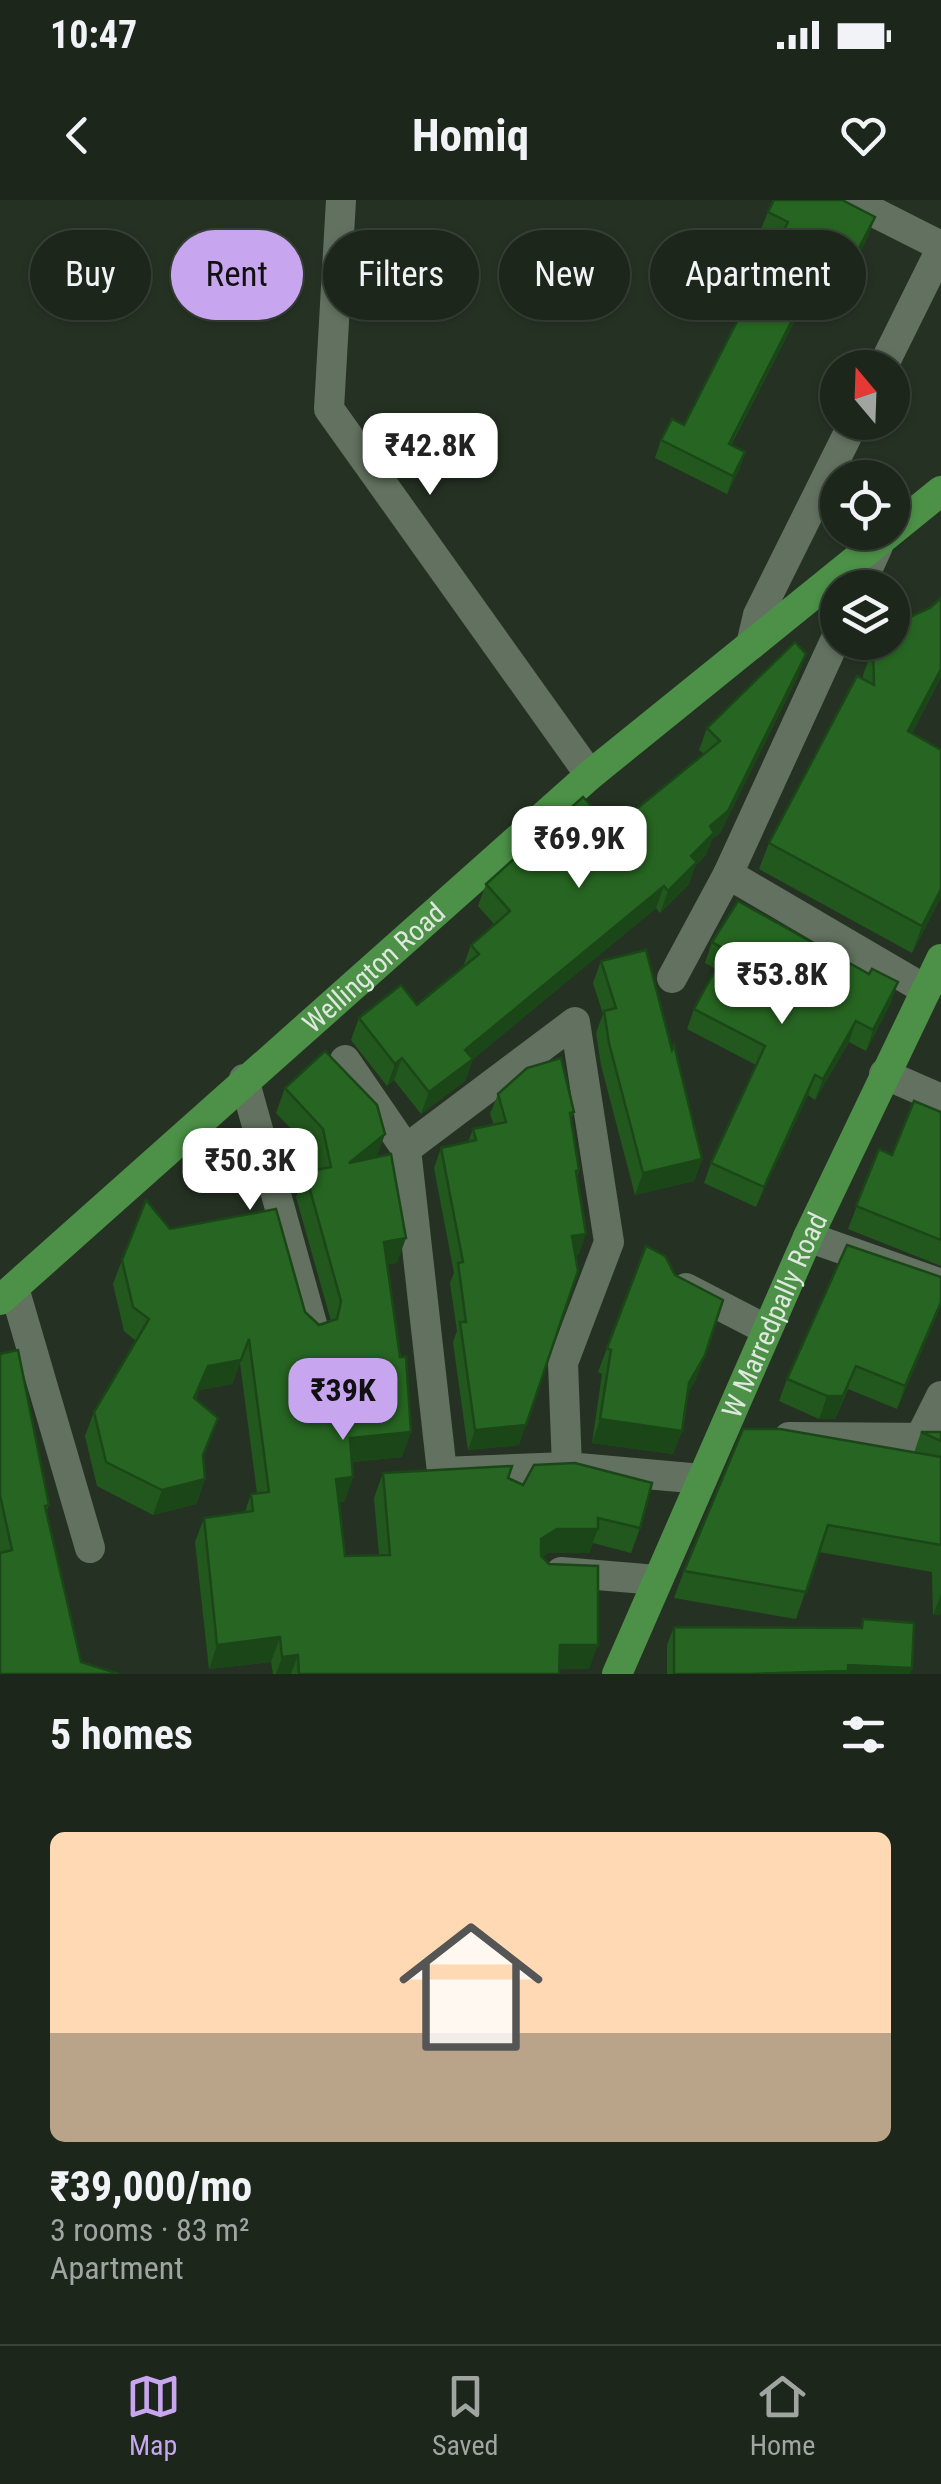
<!DOCTYPE html>
<meta charset="utf-8">
<style>
body{margin:0;font-family:"Roboto Condensed",sans-serif;background:#252e23;color:#f1f3f6;height:100vh;display:flex;flex-direction:column;font-size:38px;white-space:nowrap}
*{box-sizing:border-box;margin:0}
p{font-size:32px;color:#a0a5a2}
.icon{flex:none;width:55px;height:55px;fill:none;stroke:currentColor;stroke-width:2;stroke-linecap:round;stroke-linejoin:round}
.map{position:relative;height:1474px;overflow:hidden}
.details{display:flex;flex-direction:column;background:#1c261a;flex:1}
.details>*{flex:none}
.banner{position:absolute;left:30px;top:30px;width:882px;height:90px;display:flex;gap:20px}
.needle{width:65px;rotate:341deg}
.buttons{position:absolute;left:820px;top:150px;display:grid;gap:20px}
.buttons a{display:grid;place-items:center;width:90px;height:90px;border-radius:50%;background:#1c261a;box-shadow:0 2px 8px #0004,0 0 0 2px #3a4339;font-size:50px}
.price{position:absolute;translate:-50% -85px;padding:0 22px;border-radius:20px;background:#fff;color:#222;font-size:32px;line-height:65px;filter:drop-shadow(0 2px 5px #0008)}
.price::after{content:'';position:absolute;left:50%;top:60px;width:30px;height:22px;margin-left:-15px;background:inherit;clip-path:polygon(0 0,100% 0,50% 100%)}
.price.on{background:#c7a6ef;color:#111}
ul{padding:0;list-style:none}
li{display:grid;align-content:center;gap:20px;height:530px;padding:0 50px}
li span{display:grid;place-items:center;height:310px;border-radius:15px;color:#555}
li>.icon{margin-inline-start:auto}
span .icon{width:180px;height:180px;fill:#fffc;stroke-width:1}
li b{font-size:42px}
h2{display:flex;justify-content:space-between;align-items:center;height:120px;padding:0 50px;font-size:42px}
.chip{padding:0 35px;border-radius:45px;background:#1c261a;box-shadow:0 2px 8px #0004,0 0 0 2px #3a4339;font-size:35px;line-height:90px}
.chip.on{background:#c7a6ef;color:#111}
.status{display:flex;justify-content:space-between;align-items:center;height:70px;padding:0 50px;background:#1c261a;direction:ltr}
.status svg{height:28px;fill:currentColor}
header{display:flex;justify-content:space-between;align-items:center;height:130px;padding:0 50px;background:#1c261a;font-size:45px;font-weight:700}
.dock{display:flex;justify-content:space-around;align-items:center;height:140px;border-top:2px solid #3a4339;background:#1c261a;font-size:28px;color:#a0a5a2}
.dock a{display:grid;justify-items:center;gap:5px}
.dock .on{color:#c7a6ef}
.map>svg:first-child{display:block}
.lines{fill:none;stroke-linecap:round;stroke-linejoin:round}
.minor{stroke:#627160;stroke-width:30}
.major{stroke:#4c9147;stroke-width:30}
.wall{fill:#22581d}
.shaded-wall{fill:#1b4718}
.building{fill:#276622;stroke:#1b4718;stroke-width:2.5}
.labels{text-anchor:middle;dominant-baseline:central;stroke-width:8;stroke-linejoin:round;paint-order:stroke}
.street-label{font-size:28px;fill:#dfe8de;stroke:#253223}
</style>
<div class="status"><b>10:47</b><svg viewBox="0 0 49 12"><path d="M0 12V9h3v3zM5 12V6h3v6zM10 12V3h3v9zM15 12V0h3v12zM26 1h20v11H26zM47 4h2v5h-2z"/></svg></div>
<header><svg class="icon" aria-label="back" viewBox="0 0 24 24"><path d="M15 5l-7 7 7 7"/></svg>Homiq<svg class="icon" aria-label="heart" viewBox="0 0 24 24"><path d="M12 20l-8-8c-3-5 5-10 8-4 3-6 11-1 8 4z"/></svg></header>
<div class="map">
<svg width="941" height="1474" viewBox="0 0 941 1474">
<rect width="100%" height="100%" fill="#253223"/>
<g class="lines">
<g class="minor">
<path d="M341 0 329 209 590 575"/>
<path d="M850 0 941 46"/>
<path d="M882 168 941 49"/>
<path d="M859 388 878 346"/>
<path d="M751 445 758 415 854 222"/>
<path d="M728 674 838 434"/>
<path d="M672 778 728 674 926 790"/>
<path d="M345 860 406 949 442 1272 567 1267 702 1279"/>
<path d="M884 874 941 899"/>
<path d="M244 879 314 1131"/>
<path d="M406 949 575 822 609 1042 563 1163 567 1267"/>
<path d="M808 1037 941 1084"/>
<path d="M14 1088 90 1348"/>
<path d="M686 1088 767 1130"/>
<path d="M789 1237 941 1238"/>
<path d="M920 1238 941 1196"/>
<path d="M561 1372 657 1380"/>
</g>
<g class="major">
<path id="s1" d="M0 1100 590 575 941 291"/>
<path id="s2" d="M617 1474 808 1037 941 759"/>
</g>
</g>
<g class="wall">
<path d="M768 12 869 34 852 68 828 56 731 245 745 252 739 270 727 294 655 258 661 240 684 225 780 38 761 29Z"/>
<path d="M930 408 941 477 912 533 941 697 912 753 759 669 769 643 863 480V475L873 448 897 437Z"/>
<path d="M798 476 720 633 712 639 706 655 695 666 689 684 660 713 656 708 473 859 465 881 421 914 394 880 387 886 351 840 359 818 417 805 463 767 471 745 495 725 478 706 486 684 612 629 704 554 699 550 707 528Z"/>
<path d="M712 742 891 802 866 851 849 842 815 900 808 895 756 1007 704 983 711 963 756 865 687 829 694 809 716 769 705 763Z"/>
<path d="M601 761 702 959 694 981 635 995 601 865 596 833 603 814 593 783Z"/>
<path d="M285 888 385 934 376 957 397 1063 387 1064 402 1257 352 1262 353 1277 344 1302H339L345 1356 379 1355 374 1298 383 1273 508 1278 640 1328 631 1353 593 1343 589 1353H548L542 1357 589 1469H559V1474H273L271 1462 209 1469 195 1342 204 1318 245 1312 251 1294 257 1293 240 1163 232 1184 199 1190 196 1199 205 1279 196 1304 153 1315 97 1286 85 1236 94 1212 136 1141 124 1131 113 1084 122 1060 170 1029 305 1112 319 1125 331 1121 296 997 305 972 318 970 314 953 276 913Z"/>
<path d="M498 894 574 912 571 919 579 970 577 978 579 1054 575 1055 519 1245 468 1250 453 1142 457 1131 450 1083 454 1073 434 968 441 948 468 942 473 929 494 925 490 914Z"/>
<path d="M941 912V1066L848 1029 879 949 892 955Z"/>
<path d="M646 1046 696 1179 687 1195 682 1231 673 1254 592 1243 602 1174 598 1172Z"/>
<path d="M941 1105 897 1209 848 1189 835 1219H819L779 1201 787 1179Z"/>
<path d="M0 1154 49 1305 46 1312 81 1462 0 1474Z"/>
<path d="M921 1232H941V1414L933 1415 932 1372 819 1352 796 1419 674 1398 684 1371 914 1253Z"/>
<path d="M863 1419 912 1468 910 1474H667V1445L674 1427 860 1428Z"/>
</g>
<g class="shaded-wall">
<path d="M875 17 869 34 852 68 858 50Z"/>
<path d="M834 38 828 56 722 261 729 244Z"/>
<path d="M745 252 739 270 727 294 733 276Z"/>
<path d="M806 454 798 476 720 633 712 639 706 655 695 666 689 684 660 713 668 691 710 626Z"/>
<path d="M941 469V477L899 558 908 531Z"/>
<path d="M664 686 656 708 467 864 473 859 465 881 421 914 429 892 465 850Z"/>
<path d="M941 689V697L912 753 922 726Z"/>
<path d="M898 782 891 802 866 851 873 830Z"/>
<path d="M856 821 849 842 815 900 823 879Z"/>
<path d="M402 858 394 880 387 886 395 864Z"/>
<path d="M815 875 808 895 756 1007 764 987Z"/>
<path d="M385 934 376 959 349 963Z"/>
<path d="M702 959 694 981 635 995 643 973Z"/>
<path d="M586 1034 579 1054 564 1056 572 1036Z"/>
<path d="M406 1038 397 1063 375 1066 384 1042Z"/>
<path d="M941 1102V1105L897 1209 905 1186Z"/>
<path d="M249 1139 232 1184 199 1190 185 1222 208 1166Z"/>
<path d="M705 1155 696 1179 680 1207 689 1183Z"/>
<path d="M856 1166 835 1219H819L827 1196Z"/>
<path d="M600 1219 682 1231 673 1254 592 1243Z"/>
<path d="M526 1225 519 1245 468 1250 475 1230Z"/>
<path d="M411 1232 402 1257 341 1263 350 1238Z"/>
<path d="M353 1277 344 1302 327 1303 336 1279Z"/>
<path d="M205 1279 196 1304 153 1315 162 1290Z"/>
<path d="M557 1329H598L589 1353H548L532 1364 541 1339Z"/>
<path d="M941 1394V1414L933 1415Z"/>
<path d="M280 1437 271 1462 209 1469 217 1445Z"/>
<path d="M560 1445H598L589 1469H551Z"/>
<path d="M298 1455 291 1474H276L282 1457Z"/>
<path d="M848 1465 912 1468 910 1474H747Z"/>
</g>
<g class="building">
<path d="M774 0H842L875 17 858 50 834 38 729 244 745 252 733 276 661 240 672 219 684 225 788 22 768 12Z"/>
<path d="M941 398V469L908 531 941 550V689L922 726 769 643 857 476 874 485 873 448 885 442H892V439L897 437 903 420 930 408Z"/>
<path d="M795 442 806 454 728 611 710 626 714 633 691 656 697 662 668 691 664 686 465 850 473 859 429 892 402 858 395 864 359 818 401 785 417 805 479 754 471 745 510 711 486 684 583 597 612 629 720 541 707 528Z"/>
<path d="M738 701 869 774 872 769 898 782 873 830 856 821 823 879 815 875 764 987 711 963 765 846 694 809 726 750 712 742Z"/>
<path d="M646 750 672 850 674 845 702 959 643 973 609 843 604 811 616 808 601 761Z"/>
<path d="M325 851 377 905 385 934 349 963 391 954 406 1038 384 1042 400 1157H406L411 1232 350 1238 353 1277 336 1279 345 1356 390 1355 383 1273 512 1266 508 1278 523 1285 534 1265 575 1263 652 1283 640 1328 598 1318V1329H557L541 1339V1356L549 1364 598 1366V1445H560L559 1474H299L298 1455 282 1457 280 1437 217 1445 204 1318 253 1311 251 1294 269 1292 249 1139 241 1160 208 1166 194 1198 218 1218 203 1255 205 1279 162 1290 106 1262 94 1212 149 1119 133 1107 122 1060 146 1000 170 1029 276 1009 305 1112 319 1125 337 1119 341 1101 305 972 331 967 323 929 285 888Z"/>
<path d="M561 858 574 912 570 913 579 970 576 971 586 1034 572 1036 578 1071 526 1225 475 1230 460 1122H466L458 1063 463 1062 441 948 476 940 473 929 506 922 498 894 527 868Z"/>
<path d="M914 901 941 912V1040L856 1006 879 949 892 955Z"/>
<path d="M847 1045 941 1077V1102L905 1186 856 1166 843 1196H827L787 1179Z"/>
<path d="M646 1046 665 1056 675 1075 723 1100 705 1155 689 1183 682 1231 600 1219 611 1150 607 1148Z"/>
<path d="M18 1150 49 1305 45 1306 81 1462 119 1474H0V1353L12 1350 0 1295V1154Z"/>
<path d="M743 1229H780L941 1257V1345L828 1325 806 1392 684 1371Z"/>
<path d="M921 1232H941V1241Z"/>
<path d="M863 1419 914 1423 912 1468 848 1465V1471L748 1474H674V1427L862 1428Z"/>
</g>
<g class="labels">
<g class="street-label">
<text stroke="none"><textPath href="#s1" startOffset="500">Wellington Road</textPath></text>
<text stroke="none"><textPath href="#s2" startOffset="392">W Marredpally Road</textPath></text>
</g>
</g>
</svg>
<div class="buttons">
<a><svg class="needle" viewBox="-14 -14 28 28"><path d="M0-13l5 13h-10z" fill="#e53935"/><path d="M0 13l5-13h-10z" fill="#a0a5a2"/></svg></a>
<a><svg class="icon" aria-label="locate" viewBox="0 0 24 24"><circle cx="12" cy="12" r="6"/><path d="M12 2v4M12 18v4M2 12h4M18 12h4"/></svg></a>
<a><svg class="icon" aria-label="layers" viewBox="0 0 24 24"><path d="M12 4l9 5-9 5-9-5zM3 14l9 5 9-5"/></svg></a>
</div>
<b class="price" style="left:430px;top:298px">₹42.8K</b>
<b class="price" style="left:579px;top:691px">₹69.9K</b>
<b class="price" style="left:782px;top:827px">₹53.8K</b>
<b class="price" style="left:250px;top:1013px">₹50.3K</b>
<b class="price on" style="left:343px;top:1243px">₹39K</b>
<div class="banner">
<a class="chip">Buy</a>
<a class="chip on">Rent</a>
<a class="chip">Filters</a>
<a class="chip">New</a>
<a class="chip">Apartment</a>
</div>
</div>
<section class="details">
<h2>5 homes<svg class="icon" aria-label="filters" viewBox="0 0 24 24"><path d="M4 7h16M4 17h16"/><circle cx="9" cy="7" r="2"/><circle cx="15" cy="17" r="2"/></svg></h2>
<ul>
<li><span style="background:linear-gradient(#ffd9b3 65%,#b9a48a 0)"><svg class="icon" aria-label="home" viewBox="0 0 24 24"><path d="M3 11l9-7 9 7M6 9v11h12V9"/></svg></span><div><b>₹39,000/mo</b><p>3 rooms · 83 m²</p><p>Apartment</p></div></li>
</ul>
</section>
<nav class="dock">
<a class="on"><svg class="icon" aria-label="map" viewBox="0 0 24 24"><path d="M3 6l6-2 6 2 6-2v14l-6 2-6-2-6 2zM9 4v14M15 6v14"/></svg>Map</a>
<a><svg class="icon" aria-label="saved" viewBox="0 0 24 24"><path d="M7 4h10v16l-5-4-5 4z"/></svg>Saved</a>
<a><svg class="icon" aria-label="home" viewBox="0 0 24 24"><path d="M3 11l9-7 9 7M6 9v11h12V9"/></svg>Home</a>
</nav>
